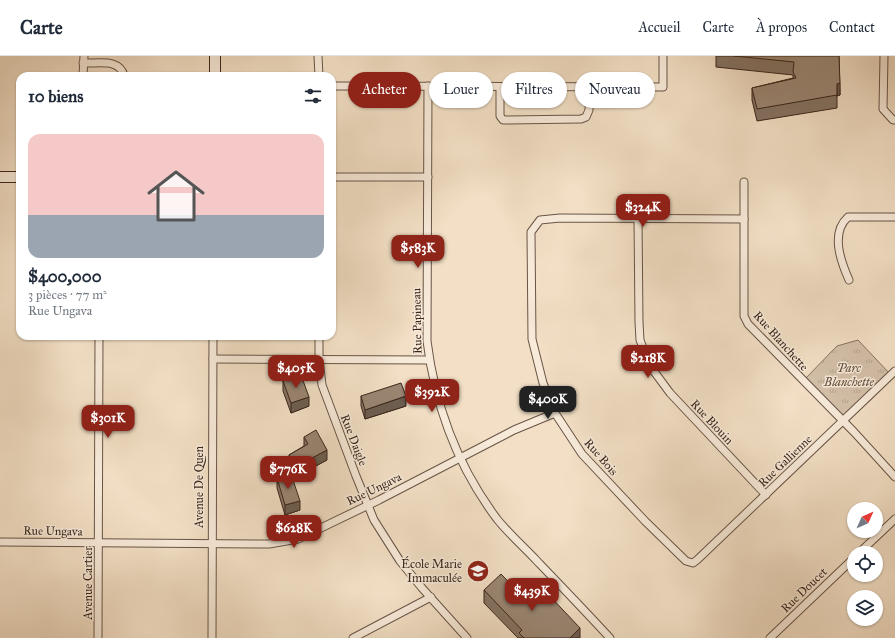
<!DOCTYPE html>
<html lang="fr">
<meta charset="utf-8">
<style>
body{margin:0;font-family:"IM FELL Great Primer",serif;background:#f2f2f3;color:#1f2937;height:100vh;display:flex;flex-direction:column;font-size:15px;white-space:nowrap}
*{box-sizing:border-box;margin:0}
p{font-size:13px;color:#747a83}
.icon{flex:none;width:22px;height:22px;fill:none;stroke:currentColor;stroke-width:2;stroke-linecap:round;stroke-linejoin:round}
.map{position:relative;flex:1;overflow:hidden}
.details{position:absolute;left:16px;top:16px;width:320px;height:268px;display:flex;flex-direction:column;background:#fff;border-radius:12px;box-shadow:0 1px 3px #0004}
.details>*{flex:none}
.hud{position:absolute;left:348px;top:16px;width:380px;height:36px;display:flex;gap:8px}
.needle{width:26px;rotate:45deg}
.fabs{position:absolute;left:847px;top:446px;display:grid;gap:8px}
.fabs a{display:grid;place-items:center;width:36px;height:36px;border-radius:50%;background:#fff;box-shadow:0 1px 3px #0004;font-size:20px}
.price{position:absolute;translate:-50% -34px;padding:0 9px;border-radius:8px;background:#8f2418;color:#fff;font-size:13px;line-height:26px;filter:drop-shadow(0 1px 2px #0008)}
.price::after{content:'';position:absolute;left:50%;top:24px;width:12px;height:9px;margin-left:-6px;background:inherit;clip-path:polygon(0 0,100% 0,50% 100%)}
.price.selected{background:#222;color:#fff}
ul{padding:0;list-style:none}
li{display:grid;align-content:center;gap:8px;height:212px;padding:0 12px}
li+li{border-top:1px solid #e0e1e3}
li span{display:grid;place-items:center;height:124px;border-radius:12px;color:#555}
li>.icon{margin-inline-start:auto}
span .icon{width:72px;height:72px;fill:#fffc;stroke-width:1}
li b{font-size:17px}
h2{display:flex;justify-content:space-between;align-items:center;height:48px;padding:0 12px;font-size:17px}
.tag{padding:0 14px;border-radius:18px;background:#fff;box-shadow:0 1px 3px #0004;font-size:14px;line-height:36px}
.tag.selected{background:#8f2418;color:#fff}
header{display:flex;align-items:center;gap:24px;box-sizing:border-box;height:56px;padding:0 20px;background:#fff;border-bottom:1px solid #e0e1e3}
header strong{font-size:19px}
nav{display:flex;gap:22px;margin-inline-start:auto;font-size:14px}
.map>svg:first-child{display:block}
.grass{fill:url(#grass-tufts);stroke:#877262}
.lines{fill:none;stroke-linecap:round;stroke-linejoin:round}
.street-casing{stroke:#695446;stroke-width:9}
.secondary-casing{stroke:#3b251b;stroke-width:12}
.street{stroke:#f7ead9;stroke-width:7}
.secondary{stroke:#f7ead9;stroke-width:10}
.wall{fill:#847363;stroke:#3b251b}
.shaded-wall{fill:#6c5e50;stroke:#3b251b}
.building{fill:#9a8673;stroke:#3b251b}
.labels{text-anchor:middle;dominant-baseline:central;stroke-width:3;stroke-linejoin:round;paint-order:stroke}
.street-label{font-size:12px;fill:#3b251b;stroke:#f7ead9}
.park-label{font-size:12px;font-style:italic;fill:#614c3e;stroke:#f7ead9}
.poi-label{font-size:12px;fill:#3b251b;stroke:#f7ead9;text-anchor:end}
</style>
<header>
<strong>Carte</strong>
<nav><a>Accueil</a><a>Carte</a><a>À propos</a><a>Contact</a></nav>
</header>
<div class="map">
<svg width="895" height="582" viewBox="0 0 895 582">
<defs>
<pattern id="grass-tufts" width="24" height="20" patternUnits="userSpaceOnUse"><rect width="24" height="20" fill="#d3bfa8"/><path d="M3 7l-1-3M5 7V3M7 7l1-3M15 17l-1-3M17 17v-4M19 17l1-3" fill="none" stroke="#b6a490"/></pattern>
</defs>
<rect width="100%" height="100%" fill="#f2dfc5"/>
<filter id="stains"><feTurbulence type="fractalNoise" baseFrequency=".005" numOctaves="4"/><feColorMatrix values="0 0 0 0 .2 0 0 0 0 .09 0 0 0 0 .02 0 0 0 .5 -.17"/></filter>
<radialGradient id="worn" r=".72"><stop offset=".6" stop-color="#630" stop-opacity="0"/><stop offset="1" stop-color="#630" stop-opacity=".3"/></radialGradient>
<path class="grass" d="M858 284 891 319 841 366 803 325 837 290Z"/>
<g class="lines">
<g class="street-casing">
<g id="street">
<path d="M318 0 319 20"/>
<path d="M884 0 883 53 893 64H895"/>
<path d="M83 7C98 8 120 2 124 20"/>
<path d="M83 20 84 0"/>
<path d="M332 30 663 31V0"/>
<path d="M428 30 427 285C435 349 458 411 497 463 509 478 524 491 537 505 561 530 586 556 610 582"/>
<path d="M500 31V60L503 64 581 63 586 61 589 54 590 31"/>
<path d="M332 121H428"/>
<path d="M744 126V260L748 268 854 376 895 421"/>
<path d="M638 162 639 266 640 284 650 310 670 337 766 439"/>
<path d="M744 163 560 162 540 164 531 176 532 283 543 327 555 357 582 398 645 465 686 505 693 507 697 504 895 315"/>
<path d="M849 224C841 206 830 177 848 161H895"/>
<path d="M319 280V303L322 329 356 420 374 464 400 505 422 532 467 582"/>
<path d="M213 303 429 304"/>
<path d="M0 486 269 488 298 483 379 444 514 374 555 357"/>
<path d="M859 497 895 463"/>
<path d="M98 582 99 280"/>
<path d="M212 582 213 280"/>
<path d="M353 582 431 541"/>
<path d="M770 582 854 502"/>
</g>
</g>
<g class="secondary-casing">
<g id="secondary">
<path d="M215 20V0"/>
<path d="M0 121H20"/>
</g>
</g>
<use href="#street" class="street"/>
<use href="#secondary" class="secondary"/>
</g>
<g class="wall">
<path d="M716 0H839L840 39 837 40V52L757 65 752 44V32L793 22V19L716 11Z"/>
<path d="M283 325 309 350 291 357 283 335Z"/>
<path d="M361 340 406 350 365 363 361 350Z"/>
<path d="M304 381 327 404 295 421 289 408V399L304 390Z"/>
<path d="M277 422 300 454 285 459 277 432Z"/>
<path d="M484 534 532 550 580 582H518L484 547Z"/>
</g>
<g class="shaded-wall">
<path d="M840 27V39L837 40V28Z"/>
<path d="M406 340V350L365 363V354Z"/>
<path d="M309 341V350L291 357V347Z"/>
<path d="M327 394V404L295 421V411Z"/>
<path d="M300 445V454L285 459V449Z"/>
<path d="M580 572V582H570Z"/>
</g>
<g class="building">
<path d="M734 0H839L840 27 837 28V39L757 53 752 32 796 22 793 16 794 6Z"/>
<path d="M301 319 309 341 291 347 283 325Z"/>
<path d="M401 327 406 340 365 354 361 340Z"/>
<path d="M316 374 327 394 295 411 289 399 308 388 304 381Z"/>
<path d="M291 418 300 445 285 449 277 422Z"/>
<path d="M501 518 532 550 546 536 580 572 570 582H524L519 577 522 574 484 534Z"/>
</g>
<defs>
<g id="school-disc" transform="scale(1.15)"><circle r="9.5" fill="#8f2418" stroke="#f7ead9"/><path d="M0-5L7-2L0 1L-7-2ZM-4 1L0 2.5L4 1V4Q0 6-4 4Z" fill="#fff"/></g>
</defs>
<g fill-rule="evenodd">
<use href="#school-disc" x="478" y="515"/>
</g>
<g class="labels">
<g class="street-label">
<text transform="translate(417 265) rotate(-91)">Rue Papineau</text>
<text transform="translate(781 285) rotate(48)">Rue Blanchette</text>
<text transform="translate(712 366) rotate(47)">Rue Blouin</text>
<text transform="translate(354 384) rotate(69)">Rue Daigle</text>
<text transform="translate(601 401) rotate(49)">Rue Bois</text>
<text transform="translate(785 405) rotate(-44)">Rue Gallienne</text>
<text transform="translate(199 431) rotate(-90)">Avenue De Quen</text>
<text transform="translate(374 433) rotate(-26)">Rue Ungava</text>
<text transform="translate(53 475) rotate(1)">Rue Ungava</text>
<text transform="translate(88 527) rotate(-90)">Avenue Cartier</text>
<text transform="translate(804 534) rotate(-44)">Rue Doucet</text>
</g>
<g class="park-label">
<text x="849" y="312">Parc<tspan x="849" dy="14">Blanchette</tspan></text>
</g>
<g class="poi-label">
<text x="462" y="508">École Marie<tspan x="462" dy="14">Immaculée</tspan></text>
</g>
</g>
<rect width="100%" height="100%" filter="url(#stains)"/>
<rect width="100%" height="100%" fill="url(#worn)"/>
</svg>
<div class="fabs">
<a><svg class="needle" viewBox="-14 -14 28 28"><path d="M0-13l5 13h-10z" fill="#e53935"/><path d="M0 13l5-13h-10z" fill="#747a83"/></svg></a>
<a><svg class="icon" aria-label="locate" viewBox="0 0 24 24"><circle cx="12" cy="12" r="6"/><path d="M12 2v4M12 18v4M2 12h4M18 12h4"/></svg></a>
<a><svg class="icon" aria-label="layers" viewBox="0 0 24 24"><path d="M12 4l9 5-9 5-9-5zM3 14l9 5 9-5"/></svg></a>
</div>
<b class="price" style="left:643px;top:172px">$324K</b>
<b class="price" style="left:418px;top:213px">$583K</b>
<b class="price" style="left:648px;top:323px">$218K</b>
<b class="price" style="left:296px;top:333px">$405K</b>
<b class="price" style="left:432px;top:357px">$392K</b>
<b class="price selected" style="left:548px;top:364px">$400K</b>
<b class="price" style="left:108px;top:383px">$301K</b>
<b class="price" style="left:288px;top:434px">$776K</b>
<b class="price" style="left:294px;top:493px">$628K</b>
<b class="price" style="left:532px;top:556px">$439K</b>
<div class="hud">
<a class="tag selected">Acheter</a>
<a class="tag">Louer</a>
<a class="tag">Filtres</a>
<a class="tag">Nouveau</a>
</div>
<section class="details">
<h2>10 biens<svg class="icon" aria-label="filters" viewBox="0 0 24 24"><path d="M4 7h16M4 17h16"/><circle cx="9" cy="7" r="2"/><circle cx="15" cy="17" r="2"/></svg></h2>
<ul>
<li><span style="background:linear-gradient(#f6c9c9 65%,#9aa5b1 0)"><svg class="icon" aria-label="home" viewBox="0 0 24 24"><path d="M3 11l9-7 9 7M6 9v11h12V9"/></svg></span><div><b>$400,000</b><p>3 pièces · 77 m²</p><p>Rue Ungava</p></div></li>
</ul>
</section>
</div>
